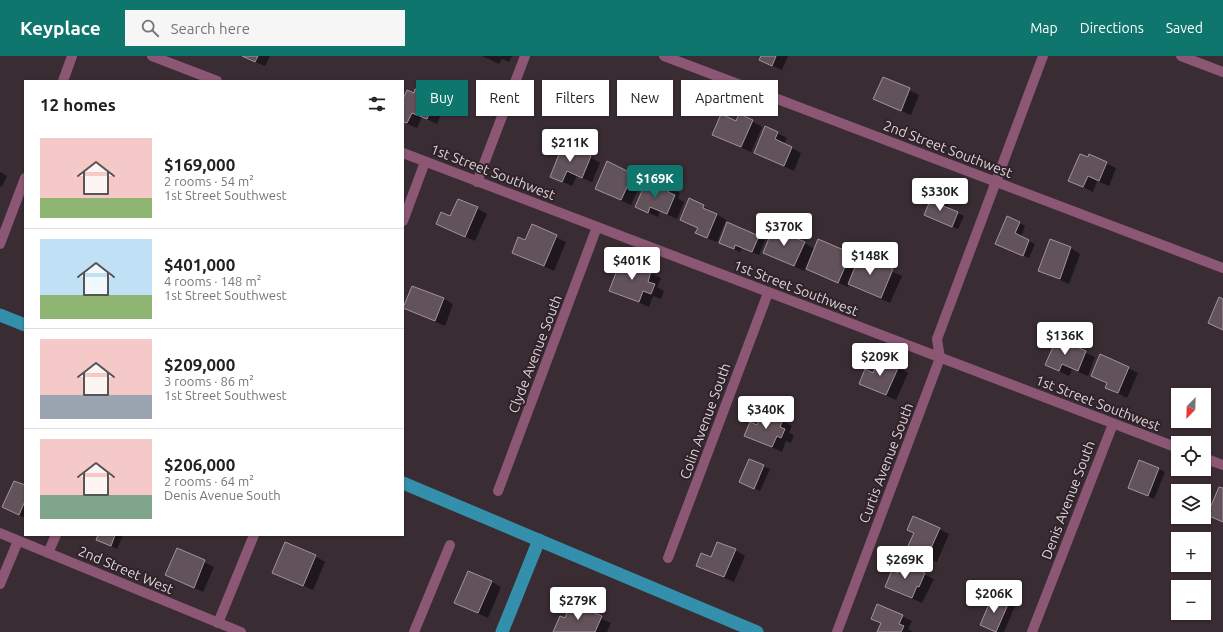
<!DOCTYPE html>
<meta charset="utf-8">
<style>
body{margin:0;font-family:Ubuntu,sans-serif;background:#f6f6f6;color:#202124;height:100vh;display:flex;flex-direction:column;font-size:15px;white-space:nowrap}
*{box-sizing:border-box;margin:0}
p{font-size:13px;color:#757577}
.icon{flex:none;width:22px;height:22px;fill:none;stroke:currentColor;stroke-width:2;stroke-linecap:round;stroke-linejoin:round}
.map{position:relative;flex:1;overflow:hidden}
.side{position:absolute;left:24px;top:24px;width:380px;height:456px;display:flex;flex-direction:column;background:#fff;border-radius:0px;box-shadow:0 1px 3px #0004}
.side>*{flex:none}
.hud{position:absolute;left:416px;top:24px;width:380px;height:36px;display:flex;gap:8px}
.needle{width:26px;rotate:203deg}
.buttons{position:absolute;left:1171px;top:332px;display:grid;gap:8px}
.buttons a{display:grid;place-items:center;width:40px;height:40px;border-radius:0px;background:#fff;box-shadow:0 1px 3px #0004;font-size:20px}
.price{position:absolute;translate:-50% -34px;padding:0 9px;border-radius:4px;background:#fff;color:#222;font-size:13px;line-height:26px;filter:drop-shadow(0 1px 2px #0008)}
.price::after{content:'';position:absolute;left:50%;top:24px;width:12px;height:9px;margin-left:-6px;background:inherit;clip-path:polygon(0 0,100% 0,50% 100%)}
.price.current{background:#0f766e;color:#fff}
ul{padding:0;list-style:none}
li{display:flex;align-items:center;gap:12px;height:100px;padding:0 16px}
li+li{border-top:1px solid #e0e0e0}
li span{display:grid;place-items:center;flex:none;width:112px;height:80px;border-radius:0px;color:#555}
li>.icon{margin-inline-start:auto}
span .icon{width:48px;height:48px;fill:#fffc;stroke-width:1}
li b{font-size:17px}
h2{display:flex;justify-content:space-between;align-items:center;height:48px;padding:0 16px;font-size:17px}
.pill{padding:0 14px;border-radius:0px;background:#fff;box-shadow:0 1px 3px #0004;font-size:14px;line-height:36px}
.pill.current{background:#0f766e;color:#fff}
header{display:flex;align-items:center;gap:24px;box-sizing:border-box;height:56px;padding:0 20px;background:#0f766e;color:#fff}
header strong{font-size:19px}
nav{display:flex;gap:22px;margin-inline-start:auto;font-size:14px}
.search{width:280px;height:36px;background:#f6f6f6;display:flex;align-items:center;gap:10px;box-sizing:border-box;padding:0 14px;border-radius:0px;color:#757577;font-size:15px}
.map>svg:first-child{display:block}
.shadow{fill:#0007}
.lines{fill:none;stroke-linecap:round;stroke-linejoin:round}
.canal{stroke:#338fab;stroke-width:13}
.building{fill:#62525a;stroke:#a4939c}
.minor{stroke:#8c5775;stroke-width:10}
.labels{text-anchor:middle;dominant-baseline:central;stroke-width:4;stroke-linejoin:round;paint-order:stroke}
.street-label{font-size:14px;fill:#dfd6da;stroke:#2f2229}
</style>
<header>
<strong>Keyplace</strong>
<div class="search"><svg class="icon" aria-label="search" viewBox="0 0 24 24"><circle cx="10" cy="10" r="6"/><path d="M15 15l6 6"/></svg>Search here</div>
<nav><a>Map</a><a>Directions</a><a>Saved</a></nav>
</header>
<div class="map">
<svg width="1223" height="576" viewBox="0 0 1223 576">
<rect width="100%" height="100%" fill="#392c33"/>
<g class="shadow">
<path d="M241 0H270L265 10Z"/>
<path d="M482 0H512L509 6 502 3 499 8Z"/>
<path d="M762 0H788L782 14 760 4Z"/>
<path d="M883 22 919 39 911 59 874 43Z"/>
<path d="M414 38 435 43 445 48 437 68 422 61 417 72 403 66V45Z"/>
<path d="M752 65 762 71 751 96 713 79Z"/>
<path d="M777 77 787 82 784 88 801 97 794 115 755 97Z"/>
<path d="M1090 100 1116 112 1109 130 1097 125 1093 136 1070 124Z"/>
<path d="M590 101 600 107 592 126 577 120 572 130 551 120Z"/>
<path d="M0 116 7 120 2 131 0 130Z"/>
<path d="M632 119 642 125 631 149 596 133Z"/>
<path d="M670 132 680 137 678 142 684 146 677 163 660 155 658 161 636 151 660 135Z"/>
<path d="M933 140 949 147 947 152 964 160 958 173 932 162Z"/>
<path d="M703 150 726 164 717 186 706 182 698 172 681 164Z"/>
<path d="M477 152 487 158 475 185 437 168Z"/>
<path d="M1020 167 1025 170 1021 181 1035 188 1029 202 1003 191 1012 182H1014Z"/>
<path d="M728 168 765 184 759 199 742 192 740 196 720 186Z"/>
<path d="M532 170 566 186 554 215 513 196 526 185Z"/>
<path d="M804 187 815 193 850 198 902 220 890 247 849 228 848 231 806 212 804 215 764 196Z"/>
<path d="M1071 192 1080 198 1069 228 1039 214Z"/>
<path d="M622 205 661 222 657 231 664 235 661 243 653 240 649 251 610 234Z"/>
<path d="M443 242 453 248 445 270 404 252Z"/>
<path d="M1057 284 1095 301 1088 320 1072 313 1069 320 1047 309Z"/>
<path d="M898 311 908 317 896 344 860 328 873 318Z"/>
<path d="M1128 312 1138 317 1127 342 1106 331 1108 328 1092 320Z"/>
<path d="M782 365 792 370 789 377 794 379 791 387 786 385 782 396 746 379 757 370Z"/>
<path d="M763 410 770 413 760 435 740 426Z"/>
<path d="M1159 413 1165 416 1154 443 1129 432Z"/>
<path d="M25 431V462L3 451Z"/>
<path d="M939 473 949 478 937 506 909 492Z"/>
<path d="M99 479H123L117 493 97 483Z"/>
<path d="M177 493 214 511 203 536 166 519Z"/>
<path d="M735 494 745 500 734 526 697 510 712 502Z"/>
<path d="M315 500 325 506 313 534 273 516Z"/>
<path d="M903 508 934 523 922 547 886 531 899 518Z"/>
<path d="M492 526 501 531 488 562 456 547Z"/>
<path d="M1008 547 1015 550 1004 576H996L981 569Z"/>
<path d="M571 549 611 567 607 576H554L565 563Z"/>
<path d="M902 560 912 565 908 573 913 576H878L882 568 872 562Z"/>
</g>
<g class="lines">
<g class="canal">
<path d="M0 259 25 269"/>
<path d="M403 427 757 576"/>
<path d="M502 576 539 484"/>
</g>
</g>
<g class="building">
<path d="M242 0H258L255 6Z"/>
<path d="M761 0H776L772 10 759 4Z"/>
<path d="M883 21 910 32 901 55 873 43Z"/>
<path d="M415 33 436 42 427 63 412 57 407 67 403 66V43L407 34 414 37Z"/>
<path d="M721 58 736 65 739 58 753 64 741 91 712 79Z"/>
<path d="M765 70 778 76 775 83 792 91 784 110 754 97Z"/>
<path d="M563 88 591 100 582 122 567 115 562 126 550 121Z"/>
<path d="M1080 98 1088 101 1089 98 1107 106 1099 125 1088 120 1083 131 1068 125Z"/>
<path d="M607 105 633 118 621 144 595 133Z"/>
<path d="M662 127 671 131 668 136 675 139 667 158 650 151 648 157 635 151 645 128 659 134Z"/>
<path d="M933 138 943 143 941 149 958 156 952 171 924 159Z"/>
<path d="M689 142 704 149 703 152 717 158 707 182 695 177 698 172 680 164Z"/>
<path d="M458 143 478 151 465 181 436 168 441 156 450 160Z"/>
<path d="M1007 160 1020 166 1015 177 1029 184 1023 200 995 188Z"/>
<path d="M727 166 759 180 752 196 735 189 734 193 719 187Z"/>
<path d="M532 168 557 179 544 210 512 197 518 181 525 184Z"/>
<path d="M773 172 805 186 794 210 763 197Z"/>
<path d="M818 183 851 197 838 227 806 213Z"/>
<path d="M1050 183 1071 191 1060 223 1038 215Z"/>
<path d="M860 199 893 213 881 242 848 228Z"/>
<path d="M621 204 651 215 648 226 655 228 651 238 643 235 639 246 609 235Z"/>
<path d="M412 230 444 242 435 265 403 252Z"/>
<path d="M1219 241 1223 243V274L1208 267Z"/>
<path d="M1057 282 1086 295 1078 315 1062 308 1059 315 1045 309Z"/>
<path d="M1100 298 1129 311 1118 337 1105 332 1107 327 1091 320Z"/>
<path d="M879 302 899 310 886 339 859 328 865 313 873 317Z"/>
<path d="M763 355 783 364 780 371 785 373 781 382 777 380 772 391 744 380 750 366 757 369Z"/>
<path d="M749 403 764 409 754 433 739 426Z"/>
<path d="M1139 404 1159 412 1148 440 1128 432Z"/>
<path d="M14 425 25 429V445L19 459 2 451Z"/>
<path d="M1219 431 1223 432V466L1207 459Z"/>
<path d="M913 460 940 472 927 501 907 492 914 477 907 474Z"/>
<path d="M98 479H115L111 490 96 484Z"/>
<path d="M285 486 316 499 303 530 272 517Z"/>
<path d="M717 486 736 493 724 521 696 510 701 497 711 501Z"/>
<path d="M177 492 205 504 194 532 165 519Z"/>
<path d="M902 507 925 517 919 531 917 530 912 542 885 531 892 514 898 517Z"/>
<path d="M468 515 492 525 478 557 454 547Z"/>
<path d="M993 539 1009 546 996 576 980 569Z"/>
<path d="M571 547 602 560 595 576H553L560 560 565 562Z"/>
<path d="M877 548 903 559 899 568 904 570 901 576H877L881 567 871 563Z"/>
</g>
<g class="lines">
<g class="minor">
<path d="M152 0 217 25"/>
<path d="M664 0 1223 212"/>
<path d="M1181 0 1223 16"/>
<path d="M63 25 72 0"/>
<path d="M403 97 1178 392"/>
<path d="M477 126 525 0"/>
<path d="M403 165 425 106"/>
<path d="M0 188 25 122"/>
<path d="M1204 402 1223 409"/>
<path d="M498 435 597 171"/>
<path d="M0 477 241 576"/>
<path d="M48 497 56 479"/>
<path d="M668 502 768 237"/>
<path d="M0 528 18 485"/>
<path d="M218 567 254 479"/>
<path d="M414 576 450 489"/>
<path d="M837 576 940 302 937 283 1043 0"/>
<path d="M1032 576 1113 368"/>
</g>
</g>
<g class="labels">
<g class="street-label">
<text transform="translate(948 93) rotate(21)">2nd Street Southwest</text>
<text transform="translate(493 116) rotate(21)">1st Street Southwest</text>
<text transform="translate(796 232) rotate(21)">1st Street Southwest</text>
<text transform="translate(535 298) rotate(-69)">Clyde Avenue South</text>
<text transform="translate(1098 347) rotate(21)">1st Street Southwest</text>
<text transform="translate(705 365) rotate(-70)">Colin Avenue South</text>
<text transform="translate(886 407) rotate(-69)">Curtis Avenue South</text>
<text transform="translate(1068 444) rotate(-69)">Denis Avenue South</text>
<text transform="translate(126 514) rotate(23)">2nd Street West</text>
</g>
</g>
</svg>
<div class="buttons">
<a><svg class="needle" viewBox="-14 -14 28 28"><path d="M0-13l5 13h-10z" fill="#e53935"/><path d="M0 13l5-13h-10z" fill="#757577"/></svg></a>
<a><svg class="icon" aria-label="locate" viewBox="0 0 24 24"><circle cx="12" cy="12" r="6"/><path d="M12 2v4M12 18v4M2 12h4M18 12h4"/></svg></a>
<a><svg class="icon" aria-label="layers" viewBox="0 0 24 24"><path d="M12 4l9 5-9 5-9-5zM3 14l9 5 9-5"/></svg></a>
<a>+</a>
<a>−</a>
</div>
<b class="price" style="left:570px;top:107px">$211K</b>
<b class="price current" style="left:655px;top:143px">$169K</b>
<b class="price" style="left:940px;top:156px">$330K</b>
<b class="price" style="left:784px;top:191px">$370K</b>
<b class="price" style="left:870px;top:220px">$148K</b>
<b class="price" style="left:632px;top:225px">$401K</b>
<b class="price" style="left:1065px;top:300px">$136K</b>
<b class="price" style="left:880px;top:321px">$209K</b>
<b class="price" style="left:766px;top:374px">$340K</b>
<b class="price" style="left:905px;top:524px">$269K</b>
<b class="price" style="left:994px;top:558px">$206K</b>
<b class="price" style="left:578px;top:565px">$279K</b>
<div class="hud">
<a class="pill current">Buy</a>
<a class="pill">Rent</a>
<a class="pill">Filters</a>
<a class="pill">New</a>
<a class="pill">Apartment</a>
</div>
<section class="side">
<h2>12 homes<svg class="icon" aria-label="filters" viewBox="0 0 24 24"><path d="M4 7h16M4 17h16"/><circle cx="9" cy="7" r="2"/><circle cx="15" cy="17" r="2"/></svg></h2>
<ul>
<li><span style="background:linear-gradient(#f6c9c9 75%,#8fb573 0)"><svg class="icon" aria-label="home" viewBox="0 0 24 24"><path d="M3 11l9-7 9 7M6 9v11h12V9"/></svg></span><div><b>$169,000</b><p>2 rooms · 54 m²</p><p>1st Street Southwest</p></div></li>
<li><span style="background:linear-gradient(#bfe0f5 70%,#8fb573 0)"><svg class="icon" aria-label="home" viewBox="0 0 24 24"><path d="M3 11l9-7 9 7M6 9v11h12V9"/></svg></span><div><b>$401,000</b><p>4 rooms · 148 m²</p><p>1st Street Southwest</p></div></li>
<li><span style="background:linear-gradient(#f6c9c9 70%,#9aa5b1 0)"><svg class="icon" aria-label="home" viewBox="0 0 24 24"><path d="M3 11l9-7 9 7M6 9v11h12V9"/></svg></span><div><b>$209,000</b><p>3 rooms · 86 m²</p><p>1st Street Southwest</p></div></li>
<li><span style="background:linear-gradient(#f6c9c9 70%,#7fa58c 0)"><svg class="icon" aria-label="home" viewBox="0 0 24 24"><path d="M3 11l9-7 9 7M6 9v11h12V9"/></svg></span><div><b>$206,000</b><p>2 rooms · 64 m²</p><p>Denis Avenue South</p></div></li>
</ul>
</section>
</div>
